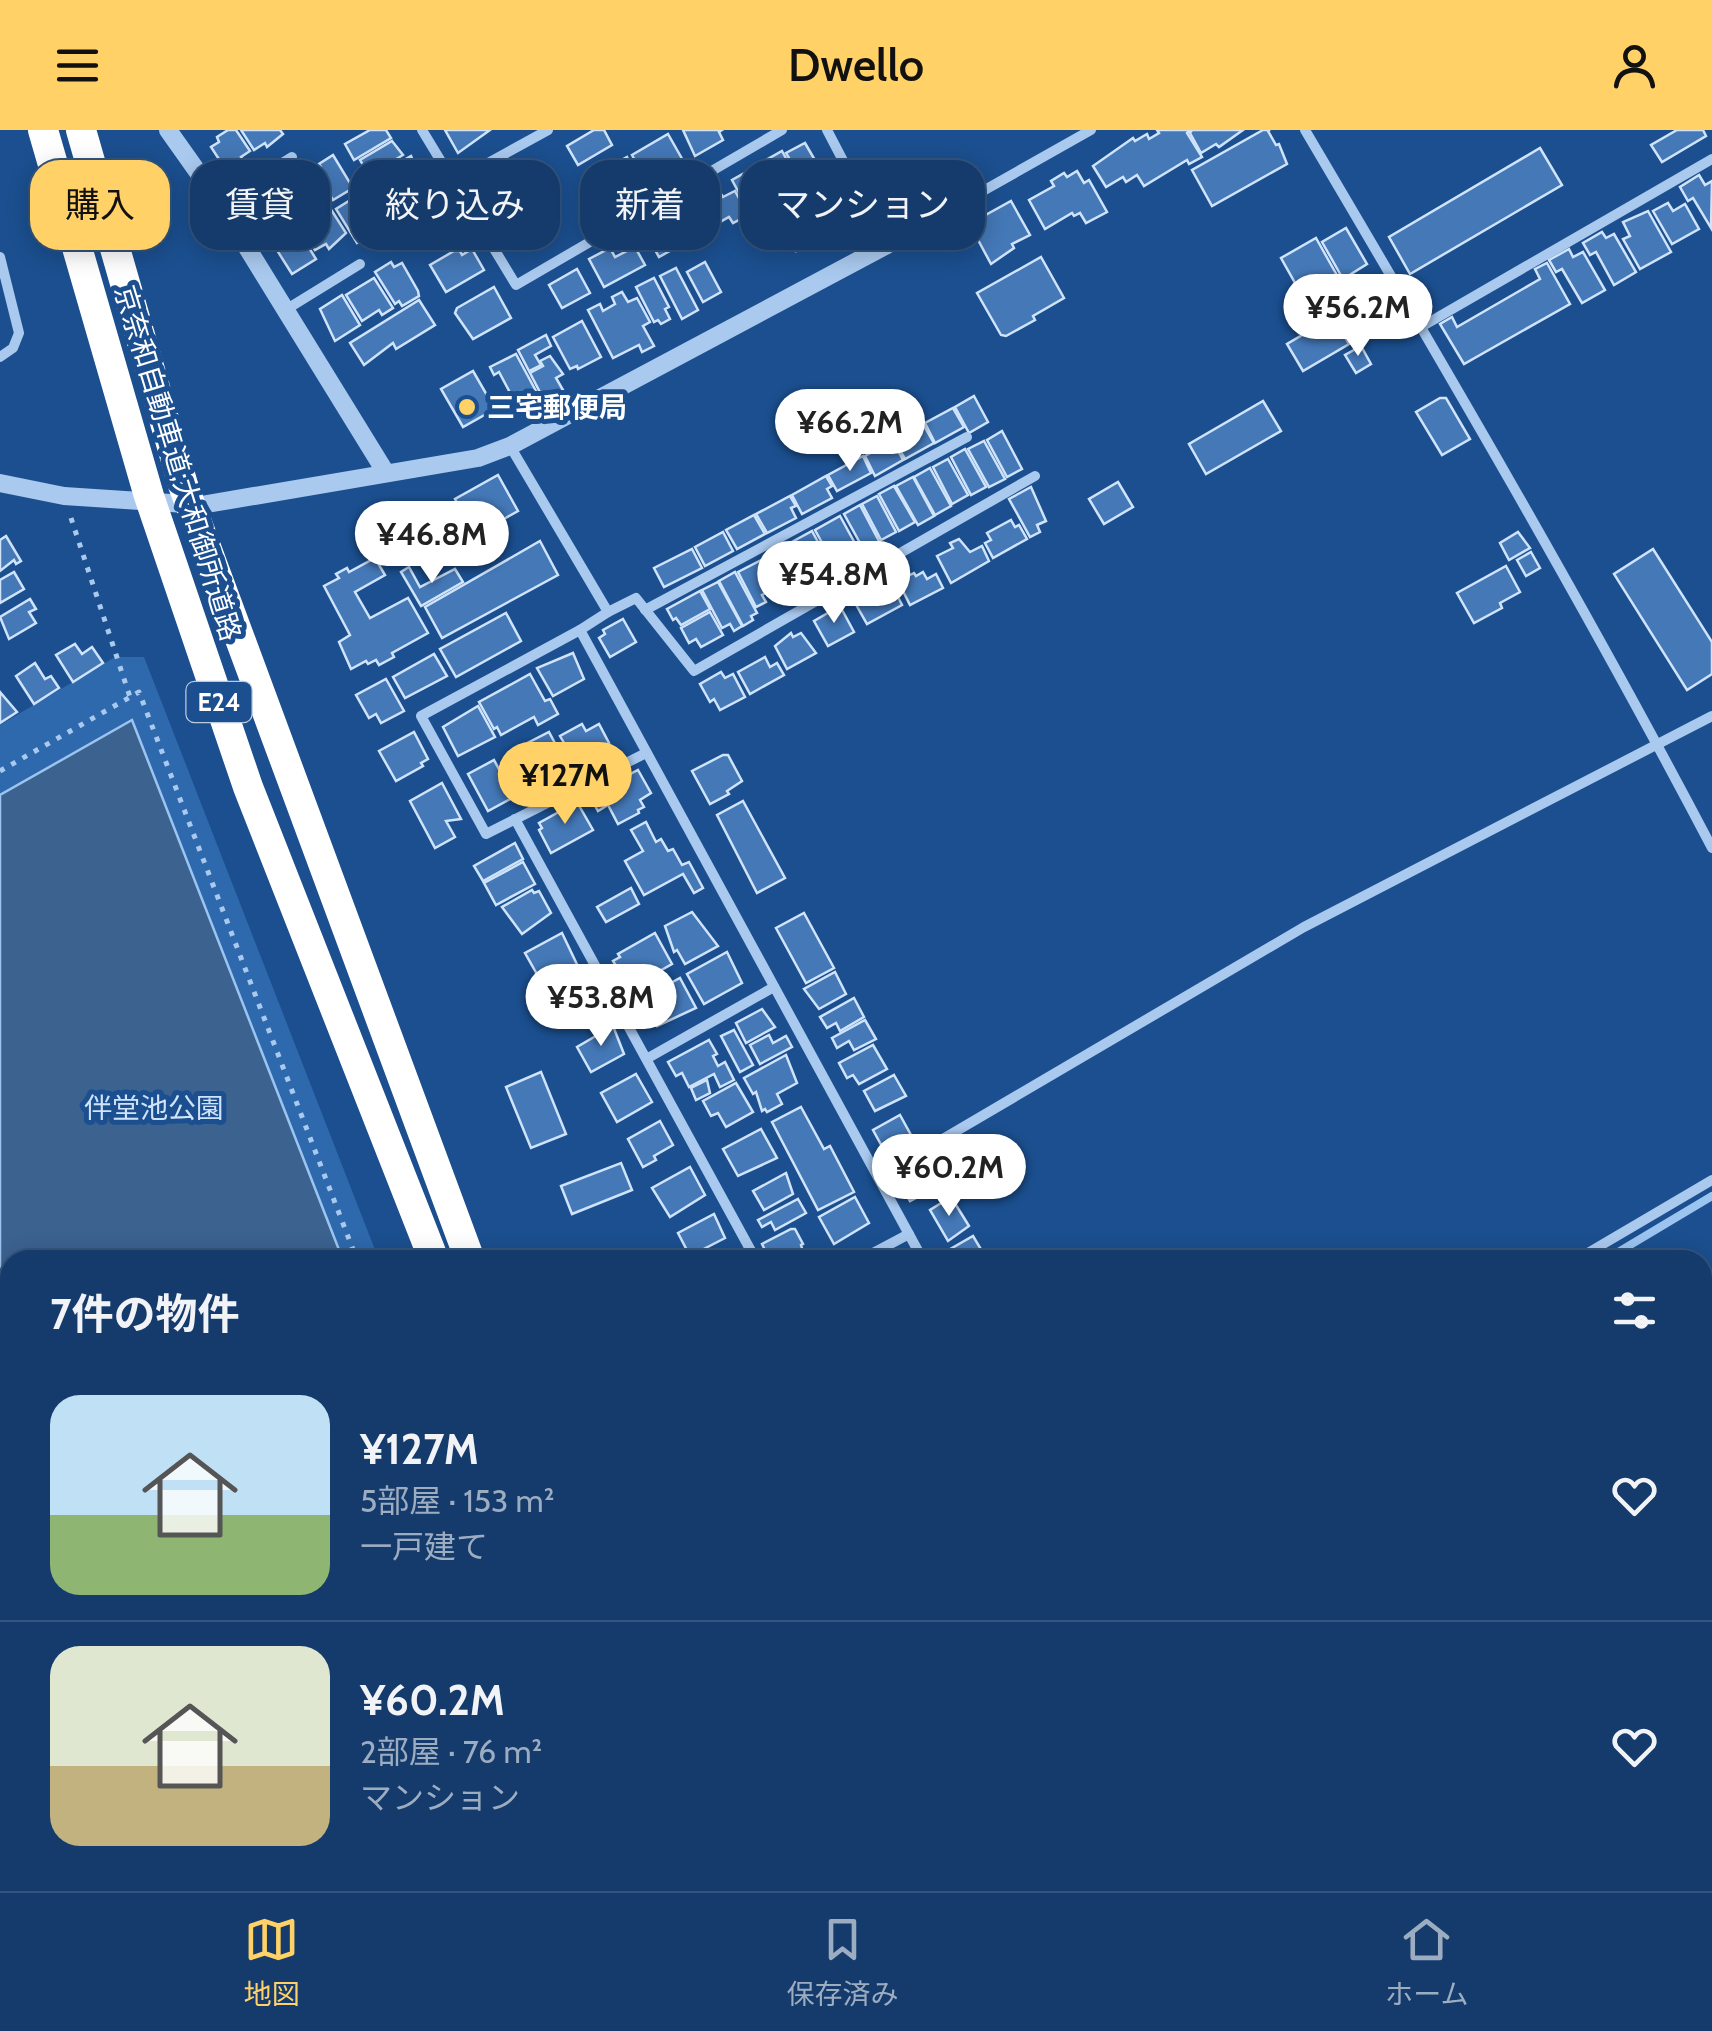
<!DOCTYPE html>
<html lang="ja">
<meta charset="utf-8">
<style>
body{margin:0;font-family:Cabin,"Noto Sans JP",sans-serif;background:#214673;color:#f1f3f6;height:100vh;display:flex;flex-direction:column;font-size:38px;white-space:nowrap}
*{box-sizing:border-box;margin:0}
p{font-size:32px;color:#9dadc1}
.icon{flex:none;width:55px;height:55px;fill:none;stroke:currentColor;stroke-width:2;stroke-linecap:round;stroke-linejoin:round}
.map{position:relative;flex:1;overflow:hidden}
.side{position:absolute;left:0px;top:1120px;width:1712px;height:642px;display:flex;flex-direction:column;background:#143b6b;border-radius:30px 30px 0 0;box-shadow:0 5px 25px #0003,0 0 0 2px #33557e}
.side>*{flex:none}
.guide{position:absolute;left:30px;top:30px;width:1000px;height:90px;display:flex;gap:20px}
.price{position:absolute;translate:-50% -85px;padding:0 22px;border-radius:35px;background:#fff;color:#222;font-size:32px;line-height:65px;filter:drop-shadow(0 2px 5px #0008)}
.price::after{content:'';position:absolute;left:50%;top:60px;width:30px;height:22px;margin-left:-15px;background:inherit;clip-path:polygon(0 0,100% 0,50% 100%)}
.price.current{background:#ffd166;color:#111}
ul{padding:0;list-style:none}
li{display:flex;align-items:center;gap:30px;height:250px;padding:0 50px}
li+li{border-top:2px solid #33557e}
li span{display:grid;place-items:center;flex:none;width:280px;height:200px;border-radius:30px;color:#555}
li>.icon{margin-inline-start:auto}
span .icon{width:120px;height:120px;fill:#fffc;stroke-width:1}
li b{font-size:42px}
h2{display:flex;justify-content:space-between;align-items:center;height:120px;padding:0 50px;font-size:42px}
.tag{padding:0 35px;border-radius:30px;background:#143b6b;box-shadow:0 5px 25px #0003,0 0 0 2px #33557e;font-size:35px;line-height:90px}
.tag.current{background:#ffd166;color:#111}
header{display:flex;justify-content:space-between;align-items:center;height:130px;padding:0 50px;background:#ffd166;color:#111;font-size:45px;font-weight:600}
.tabs{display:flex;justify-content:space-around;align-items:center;height:140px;border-top:2px solid #33557e;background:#143b6b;font-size:28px;color:#9dadc1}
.tabs a{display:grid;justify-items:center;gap:5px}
.tabs .current{color:#ffd166}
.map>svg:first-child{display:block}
.green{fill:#2e69ad}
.water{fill:#3c6290;stroke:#9cc4f0;stroke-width:2.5}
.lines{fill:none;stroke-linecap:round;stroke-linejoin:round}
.stream{stroke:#9cc4f0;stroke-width:8}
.building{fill:#4478b7;stroke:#cfe3fa;stroke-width:2.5}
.path{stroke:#a9c9ee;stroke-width:5;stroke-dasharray:5 8;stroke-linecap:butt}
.minor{stroke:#a9c9ee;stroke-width:10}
.tertiary{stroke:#a9c9ee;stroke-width:18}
.motorway{stroke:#fff;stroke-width:30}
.motorway-bridge{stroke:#fff;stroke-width:30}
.poi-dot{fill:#ffd166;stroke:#1b4f8f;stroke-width:4}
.labels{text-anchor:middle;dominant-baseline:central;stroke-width:10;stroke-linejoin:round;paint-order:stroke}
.shield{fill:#1b4f8f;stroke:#bbcadd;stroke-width:2.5}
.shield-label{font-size:25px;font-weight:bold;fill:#fff}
.poi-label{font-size:28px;font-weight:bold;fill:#fff;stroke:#1b4f8f;text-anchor:start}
.street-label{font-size:28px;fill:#fff;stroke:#1b4f8f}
.park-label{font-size:28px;fill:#cfe3fa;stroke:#1b4f8f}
</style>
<header><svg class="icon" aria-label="menu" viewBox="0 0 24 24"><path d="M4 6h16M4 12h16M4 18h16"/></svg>Dwello<svg class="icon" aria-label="person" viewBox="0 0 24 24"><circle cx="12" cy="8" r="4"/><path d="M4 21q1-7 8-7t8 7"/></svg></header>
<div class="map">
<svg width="1712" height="1761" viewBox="0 0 1712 1761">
<rect width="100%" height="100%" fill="#1b4f8f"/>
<path class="green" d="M115 527H144L379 1130H10V1542L0 1548V595Z"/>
<path class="water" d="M132 590 343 1130H10V1474L0 1479V665Z"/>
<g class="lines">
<g class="stream">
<path d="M1605 1130 1712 1066"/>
<path d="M438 1761 453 1752"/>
</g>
</g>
<g class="building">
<path d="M228 0H236L250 21 241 27 244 32 234 38 231 33 224 37 211 17 219 12 217 7Z"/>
<path d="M241 0H280L283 4 267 17 265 13 254 20Z"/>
<path d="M370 0H386L391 8 354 30 345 14Z"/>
<path d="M445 0H490L458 23Z"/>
<path d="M594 0H604L612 15 578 35 567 16Z"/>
<path d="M683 0H722L719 2 723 10 695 26Z"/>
<path d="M1157 0H1190L1187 3 1202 27 1189 34 1187 30 1144 56 1137 45 1126 52 1123 47 1106 57 1093 36 1133 8 1135 11 1147 4 1149 9 1159 3Z"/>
<path d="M1243 0 1219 17 1216 14 1201 23 1190 3 1192 0Z"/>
<path d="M1263 0H1270L1268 1 1276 15 1279 14 1287 34 1212 76 1192 40Z"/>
<path d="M1677 0H1703L1706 6 1662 32 1651 15Z"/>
<path d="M668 4 685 34 648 54 632 25Z"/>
<path d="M392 11 403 25 369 45 360 30Z"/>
<path d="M805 13 823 44 804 54 786 23Z"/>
<path d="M1540 18 1562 55 1410 144 1389 107Z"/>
<path d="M782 21 801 56 786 65 782 59 775 63 778 69 770 74 750 39Z"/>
<path d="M333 25 353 58 333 70 322 52 328 48 319 34Z"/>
<path d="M411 26 421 50 380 73 368 50Z"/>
<path d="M627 27 643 55 602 79 586 50Z"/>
<path d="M748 41 766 74 750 83 732 50Z"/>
<path d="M1077 41 1084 53 1089 50 1107 82 1086 93 1080 83 1074 86 1072 83 1045 99 1029 70 1054 56 1051 51 1064 43 1067 47Z"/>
<path d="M1699 45 1705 55 1712 51 1711 98 1693 68 1688 71 1680 57Z"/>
<path d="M300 56 304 63 315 56 327 75 298 93 283 70Z"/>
<path d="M717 58 723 67 735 61 748 85 733 93 729 87 713 96 698 68Z"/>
<path d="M812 59 825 83 819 86 824 94 814 99 819 108 796 121 788 105 762 119 751 93 767 84 770 89Z"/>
<path d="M357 66 381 103 369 111 366 107 357 113 336 79Z"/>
<path d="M440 69 448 76 460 101 442 112 437 103 411 118 397 94Z"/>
<path d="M266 70 271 78 280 72 296 97 275 110 272 106 268 108 253 83 259 79 256 75Z"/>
<path d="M1011 71 1030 105 1012 114 1014 118 991 134 977 108 980 106 973 92Z"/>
<path d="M1668 73 1673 81 1685 74 1699 99 1672 114 1653 81Z"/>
<path d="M677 80 693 108 659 127 647 106 656 101 652 94Z"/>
<path d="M332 81 346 103 329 119 326 114 315 120 302 99Z"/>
<path d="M1648 81 1671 122 1640 139 1623 109 1630 106 1623 92Z"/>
<path d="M1346 98 1367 134 1343 149 1322 112Z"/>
<path d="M299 102 316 129 292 144 275 117Z"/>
<path d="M1602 102 1606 108 1614 104 1636 142 1614 155 1596 122 1590 125 1583 113Z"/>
<path d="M1316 108 1338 147 1303 167 1281 128Z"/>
<path d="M635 117 645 135 604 157 589 129 610 118 615 127Z"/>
<path d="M472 119 484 140 446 162 430 135 454 121H460L462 125Z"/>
<path d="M1569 119 1573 127 1583 122 1605 160 1582 173 1562 139 1556 142 1549 130Z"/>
<path d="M1041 127 1064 168 1033 186 1035 190 1006 206 1001 205 977 163Z"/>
<path d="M391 132 394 137 402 133 418 161 419 166 402 176 399 171 395 174 375 142Z"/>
<path d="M705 132 721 162 703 172 687 142Z"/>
<path d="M1547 133 1570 174 1464 234 1440 194 1452 187 1457 197 1540 149 1535 139Z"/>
<path d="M676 138 698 180 682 189 660 146Z"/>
<path d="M577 139 590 163 562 178 549 155Z"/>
<path d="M374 148 393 178 382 185 379 180 362 191 346 165Z"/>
<path d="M654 148 669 177 665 179 670 189 661 194 658 190 654 192 636 157Z"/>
<path d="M494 157 511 188 473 209 455 183 457 178Z"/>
<path d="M1377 161 1393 187 1353 212 1335 182Z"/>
<path d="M622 162 628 172 637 168 650 192 643 196 654 216 642 222 639 215 613 228 588 180 600 174 603 181 615 174 612 167Z"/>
<path d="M342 165 360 195 335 211 320 179Z"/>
<path d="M419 170 435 195 396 219 393 213 364 235 350 213Z"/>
<path d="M1333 187 1349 214 1303 241 1287 214Z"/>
<path d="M582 191 601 227 578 239 577 236 570 239 553 207Z"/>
<path d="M546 205 551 216 535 225 541 235 529 241 518 220Z"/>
<path d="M1361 216 1371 234 1356 243 1345 225Z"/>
<path d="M516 224 544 276 523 287 499 242 494 245 490 237Z"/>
<path d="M550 226 563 244 556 248 563 260 544 270 530 243 543 236 540 231Z"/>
<path d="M473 241 495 279 463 297 441 259Z"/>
<path d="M974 266 988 292 969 303 955 277Z"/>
<path d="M1440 268H1446L1470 309 1442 325 1416 282Z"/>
<path d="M1263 271 1281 301 1206 344 1189 314Z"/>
<path d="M953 278 964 297 935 313 925 293Z"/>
<path d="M923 294 934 313 905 329 894 310Z"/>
<path d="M1002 301 1022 339 1007 347 987 310Z"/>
<path d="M893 311 903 330 875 346 865 326Z"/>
<path d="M984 311 1005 349 989 357 968 319Z"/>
<path d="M965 319 986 357 971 365 951 327Z"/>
<path d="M863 326 871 343 837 361 828 345Z"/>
<path d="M948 329 968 365 952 374 933 337Z"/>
<path d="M930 338 951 376 935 385 914 347Z"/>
<path d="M498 345 518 381 502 390 500 385 472 400 455 369Z"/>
<path d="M826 346 832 356 827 359 832 368 802 384 792 365Z"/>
<path d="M913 347 934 386 918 395 896 356Z"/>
<path d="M1118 352 1133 377 1104 394 1089 369Z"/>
<path d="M894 356 915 392 899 401 879 364Z"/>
<path d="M1031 357 1046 391 1037 395 1040 402 1030 407 1009 369Z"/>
<path d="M790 366 796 376 791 378 796 388 767 403 756 384Z"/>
<path d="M877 366 896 402 881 410 862 374Z"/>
<path d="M860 375 880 413 865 422 844 384Z"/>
<path d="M443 377 459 407 442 416 426 387Z"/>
<path d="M416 385 438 424 421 434 398 395Z"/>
<path d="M754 385 765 404 737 419 726 400Z"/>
<path d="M840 386 857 417 840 427 838 422 830 427 815 400Z"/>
<path d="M1011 390 1015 397 1019 395 1027 409 993 428 985 413 991 410 987 403Z"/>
<path d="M812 401 831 436 814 445 810 443 792 412Z"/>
<path d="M723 402 733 421 705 436 695 417Z"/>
<path d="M1518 402 1530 418 1509 430 1500 413Z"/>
<path d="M6 406 21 431 16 434 14 430 0 441V410Z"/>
<path d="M959 409 970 422 982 416 989 431 951 453 937 426 953 418 950 413Z"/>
<path d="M540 411 558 445 442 508 425 477Z"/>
<path d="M788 414 808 451 793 459 773 422Z"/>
<path d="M692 419 702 438 664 457 654 438Z"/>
<path d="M1653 419 1712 512V544L1687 560 1614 444Z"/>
<path d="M1531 422 1540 438 1526 446 1517 430Z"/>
<path d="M769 426 783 454 762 465 766 472 756 477 738 442Z"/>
<path d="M375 428 385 445 355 462 370 488 408 468 428 503 392 523 394 527 379 535 376 530 368 534 366 531 351 539 339 512 350 505 324 456 339 448 336 444 347 438 349 442Z"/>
<path d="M1506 436 1520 462 1500 473 1502 478 1474 493 1457 463Z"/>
<path d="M409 437 420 457 455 439 463 452 421 476 401 442Z"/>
<path d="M14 442 24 459 0 473V450Z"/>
<path d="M735 442 757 483 751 486 753 490 743 496 719 451Z"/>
<path d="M923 442 927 449 936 444 943 458 910 475 898 451 914 443 916 446Z"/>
<path d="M718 452 742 496 734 501 730 494 722 498 702 460Z"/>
<path d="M879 457 888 468 896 463 902 475 867 494 854 471Z"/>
<path d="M700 461 710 479 681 495 676 488 673 490 667 479Z"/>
<path d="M30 469 36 479 29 482 36 493 9 509 0 487Z"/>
<path d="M840 476 854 502 828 516 814 491Z"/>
<path d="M710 482 723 505 701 517 696 509 689 513 681 498Z"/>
<path d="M506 483 521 511 456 547 440 519Z"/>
<path d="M623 489 636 512 610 527 599 508 605 504 603 500Z"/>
<path d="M791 503 793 507 801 503 816 523 787 539 775 516Z"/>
<path d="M75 514 82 524 92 517 103 533 73 552 56 525Z"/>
<path d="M573 523 584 549 553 566 537 538Z"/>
<path d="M434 524 447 546 405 568 393 547Z"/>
<path d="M765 527 770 537 777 533 784 545 750 564 738 542Z"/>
<path d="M35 533 45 549 51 546 59 558 34 574 16 546Z"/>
<path d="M721 542 725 548 733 544 745 567 720 580 714 569 710 572 700 554Z"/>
<path d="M530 544 545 571 550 569 558 584 538 595 534 587 501 605 497 597 494 599 479 572Z"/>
<path d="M386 549 404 581 381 593 376 584 369 588 356 565Z"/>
<path d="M0 562 17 582 0 593Z"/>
<path d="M478 576 495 607 458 626 443 597Z"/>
<path d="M582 594 586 601 599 594 609 613 585 625 588 629 572 637 560 615 564 613 560 606Z"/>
<path d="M414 602 428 629 421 633 423 636 396 651 379 621Z"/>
<path d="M549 602 565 632 529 652 510 622Z"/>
<path d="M723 625H728L742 651 727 661 729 664 710 674 692 641Z"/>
<path d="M494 630 514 667 488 681 468 644Z"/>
<path d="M638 640 651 663 640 670 644 677 638 680 639 683 618 694 608 675 598 681 588 663 596 658 598 661Z"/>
<path d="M442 653 461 689 446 691 455 707 435 718 410 671Z"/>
<path d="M743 671 785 748 757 763 717 685Z"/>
<path d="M577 672 593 700 551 723 539 700 542 698 539 693Z"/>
<path d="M646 692 656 712 661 709 668 721 673 719 682 735 689 732 703 758 694 763 683 744 644 765 625 731 643 721 631 700Z"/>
<path d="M515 713 523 729 483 751 474 736Z"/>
<path d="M523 732 535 754 496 775 484 753Z"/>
<path d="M631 758 639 774 606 792 597 777Z"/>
<path d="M532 760 534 763 539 761 551 783 522 804 502 777Z"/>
<path d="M692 782 718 816 685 834 677 820 674 822 665 796Z"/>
<path d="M804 783 834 838 806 853 776 798Z"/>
<path d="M562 803 583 847 560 859 555 849 542 853 525 823Z"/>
<path d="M655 803 672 834 656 843 654 839 640 846 637 840 623 847 613 831 620 827 618 824Z"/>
<path d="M727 822 742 853 704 874 687 844Z"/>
<path d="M835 842 846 864 819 879 804 859Z"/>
<path d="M680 848 696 878 657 896 649 880 653 878 647 866Z"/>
<path d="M582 855 594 876 565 891 554 870Z"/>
<path d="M854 868 864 887 840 901 836 893 827 898 820 887Z"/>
<path d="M762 879 775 897 746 913 736 893Z"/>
<path d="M865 890 876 909 854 920 849 911 837 918 832 908Z"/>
<path d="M613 896 624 924 591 942 577 917Z"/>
<path d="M734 900 753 935 740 942 721 906Z"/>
<path d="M769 905 773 913 786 906 792 917 760 934 750 915Z"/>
<path d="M709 910 717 924 713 926 718 936 725 932 734 950 720 957 714 944 689 957 682 943 676 946 668 932Z"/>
<path d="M873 915 887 939 859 954 853 945 847 948 839 933Z"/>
<path d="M786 925 797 953 777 964 782 974 767 982 765 979 762 981 756 962 753 964 744 948Z"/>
<path d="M541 942 566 1004 531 1018 506 957Z"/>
<path d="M636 944 652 972 617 992 601 963Z"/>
<path d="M894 945 906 966 875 981 864 961Z"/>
<path d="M707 950 710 963 696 970 691 958Z"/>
<path d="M736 953 753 982 726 997 718 983 711 986 703 971Z"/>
<path d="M801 977 824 1019 830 1016 854 1062 818 1080 772 992Z"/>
<path d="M900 985 911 1005 884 1020 873 1000Z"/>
<path d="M660 991 673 1015 654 1026 656 1030 643 1037 628 1009Z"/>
<path d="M761 999 777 1028 738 1046 723 1019Z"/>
<path d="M932 1030 944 1049 929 1057 931 1060 910 1071 898 1051Z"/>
<path d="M621 1033 632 1060 572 1084 561 1056Z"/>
<path d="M690 1037 705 1065 670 1087 652 1058Z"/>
<path d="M786 1043 793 1064 764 1080 753 1061Z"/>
<path d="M855 1067 869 1093 834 1114 819 1087Z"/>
<path d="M951 1067 969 1096 948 1111 930 1080Z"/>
<path d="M798 1069 806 1083 775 1100 771 1092 762 1097 758 1090Z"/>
<path d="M714 1084 725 1108 690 1126 678 1103Z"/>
<path d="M791 1099H795L803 1114 801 1115 804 1125 793 1130H770L762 1114Z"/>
<path d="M973 1106 985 1126 978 1130H943L940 1125Z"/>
<path d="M301 1752H315L320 1761H287Z"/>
<path d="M1361 1752H1413L1418 1761H1350Z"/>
</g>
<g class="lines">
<g class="path">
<path d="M71 388 130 567"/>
<path d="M0 641 139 562 357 1130"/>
<path d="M0 1503 10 1498"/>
<path d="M1702 1549 1712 1544"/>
<path d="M1702 1561 1712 1578"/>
<path d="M877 1752 882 1761"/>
</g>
<g class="minor">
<path d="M422 0 516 155 782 0"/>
<path d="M827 0 887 115 1091 0"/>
<path d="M1305 0C1445 237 1584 474 1712 718"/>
<path d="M452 53 548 0"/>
<path d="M219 72 292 27"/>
<path d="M0 127 19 203 13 218 0 227"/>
<path d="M287 179 360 134"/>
<path d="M1421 197 1712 29"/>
<path d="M510 316 608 482 580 500 923 1130"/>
<path d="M645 480 967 307"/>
<path d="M608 482 636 468 694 541 1035 346"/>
<path d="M580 500 421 586 486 704 646 623"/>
<path d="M515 689 756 1130"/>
<path d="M648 928 774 857"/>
<path d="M878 1047 1304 797 1712 586"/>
<path d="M860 1130 909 1104"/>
<path d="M1576 1130 1712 1050"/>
<path d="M468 1761 485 1752"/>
</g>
<g class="tertiary">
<path d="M168 0 219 72 386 343"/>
<path d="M0 353 64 366 201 375 478 328 510 316 887 115"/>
</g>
<g class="motorway">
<path d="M678 1752 681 1761"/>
<path d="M714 1752 717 1761"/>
</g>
<g class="motorway-bridge">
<path d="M43 0 149 366 248 657 434 1130"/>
<path d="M81 0 183 355 470 1130"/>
</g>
</g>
<circle class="poi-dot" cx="467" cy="277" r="10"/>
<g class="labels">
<rect class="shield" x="186.5" y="552" width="65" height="40" rx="8"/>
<g class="shield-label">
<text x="219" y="572">E24</text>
</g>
<g class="poi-label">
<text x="487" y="277">三宅郵便局</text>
</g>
<g class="street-label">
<text transform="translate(178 333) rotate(73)">京奈和自動車道;大和御所道路</text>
</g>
<g class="park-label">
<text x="154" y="978">伴堂池公園</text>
</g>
</g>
</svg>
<b class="price" style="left:1358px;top:229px">¥56.2M</b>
<b class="price" style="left:850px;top:344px">¥66.2M</b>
<b class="price" style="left:432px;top:456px">¥46.8M</b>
<b class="price" style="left:834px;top:496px">¥54.8M</b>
<b class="price current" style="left:565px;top:697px">¥127M</b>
<b class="price" style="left:601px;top:919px">¥53.8M</b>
<b class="price" style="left:949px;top:1089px">¥60.2M</b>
<div class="guide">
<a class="tag current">購入</a>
<a class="tag">賃貸</a>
<a class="tag">絞り込み</a>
<a class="tag">新着</a>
<a class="tag">マンション</a>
</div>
<section class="side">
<h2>7件の物件<svg class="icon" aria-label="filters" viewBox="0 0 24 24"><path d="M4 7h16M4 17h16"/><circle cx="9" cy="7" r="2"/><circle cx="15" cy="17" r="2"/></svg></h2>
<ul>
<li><span style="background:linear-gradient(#bfe0f5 60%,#8fb573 0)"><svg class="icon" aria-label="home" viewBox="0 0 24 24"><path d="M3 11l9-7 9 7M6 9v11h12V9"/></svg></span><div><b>¥127M</b><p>5部屋 · 153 m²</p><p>一戸建て</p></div><svg class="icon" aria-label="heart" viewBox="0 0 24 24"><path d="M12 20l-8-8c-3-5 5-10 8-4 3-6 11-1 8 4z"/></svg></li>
<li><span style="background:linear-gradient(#dfe7d0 60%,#c2b280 0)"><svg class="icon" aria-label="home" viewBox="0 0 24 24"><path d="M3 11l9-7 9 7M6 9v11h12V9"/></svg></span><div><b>¥60.2M</b><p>2部屋 · 76 m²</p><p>マンション</p></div><svg class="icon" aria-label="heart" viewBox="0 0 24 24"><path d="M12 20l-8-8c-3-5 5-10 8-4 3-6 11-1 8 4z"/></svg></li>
</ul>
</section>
</div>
<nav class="tabs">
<a class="current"><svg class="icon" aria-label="map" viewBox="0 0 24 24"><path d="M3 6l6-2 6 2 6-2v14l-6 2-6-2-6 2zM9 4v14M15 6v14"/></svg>地図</a>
<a><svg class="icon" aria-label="saved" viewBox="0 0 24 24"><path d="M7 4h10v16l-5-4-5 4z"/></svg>保存済み</a>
<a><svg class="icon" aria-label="home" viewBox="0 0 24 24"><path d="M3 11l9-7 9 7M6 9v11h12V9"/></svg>ホーム</a>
</nav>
